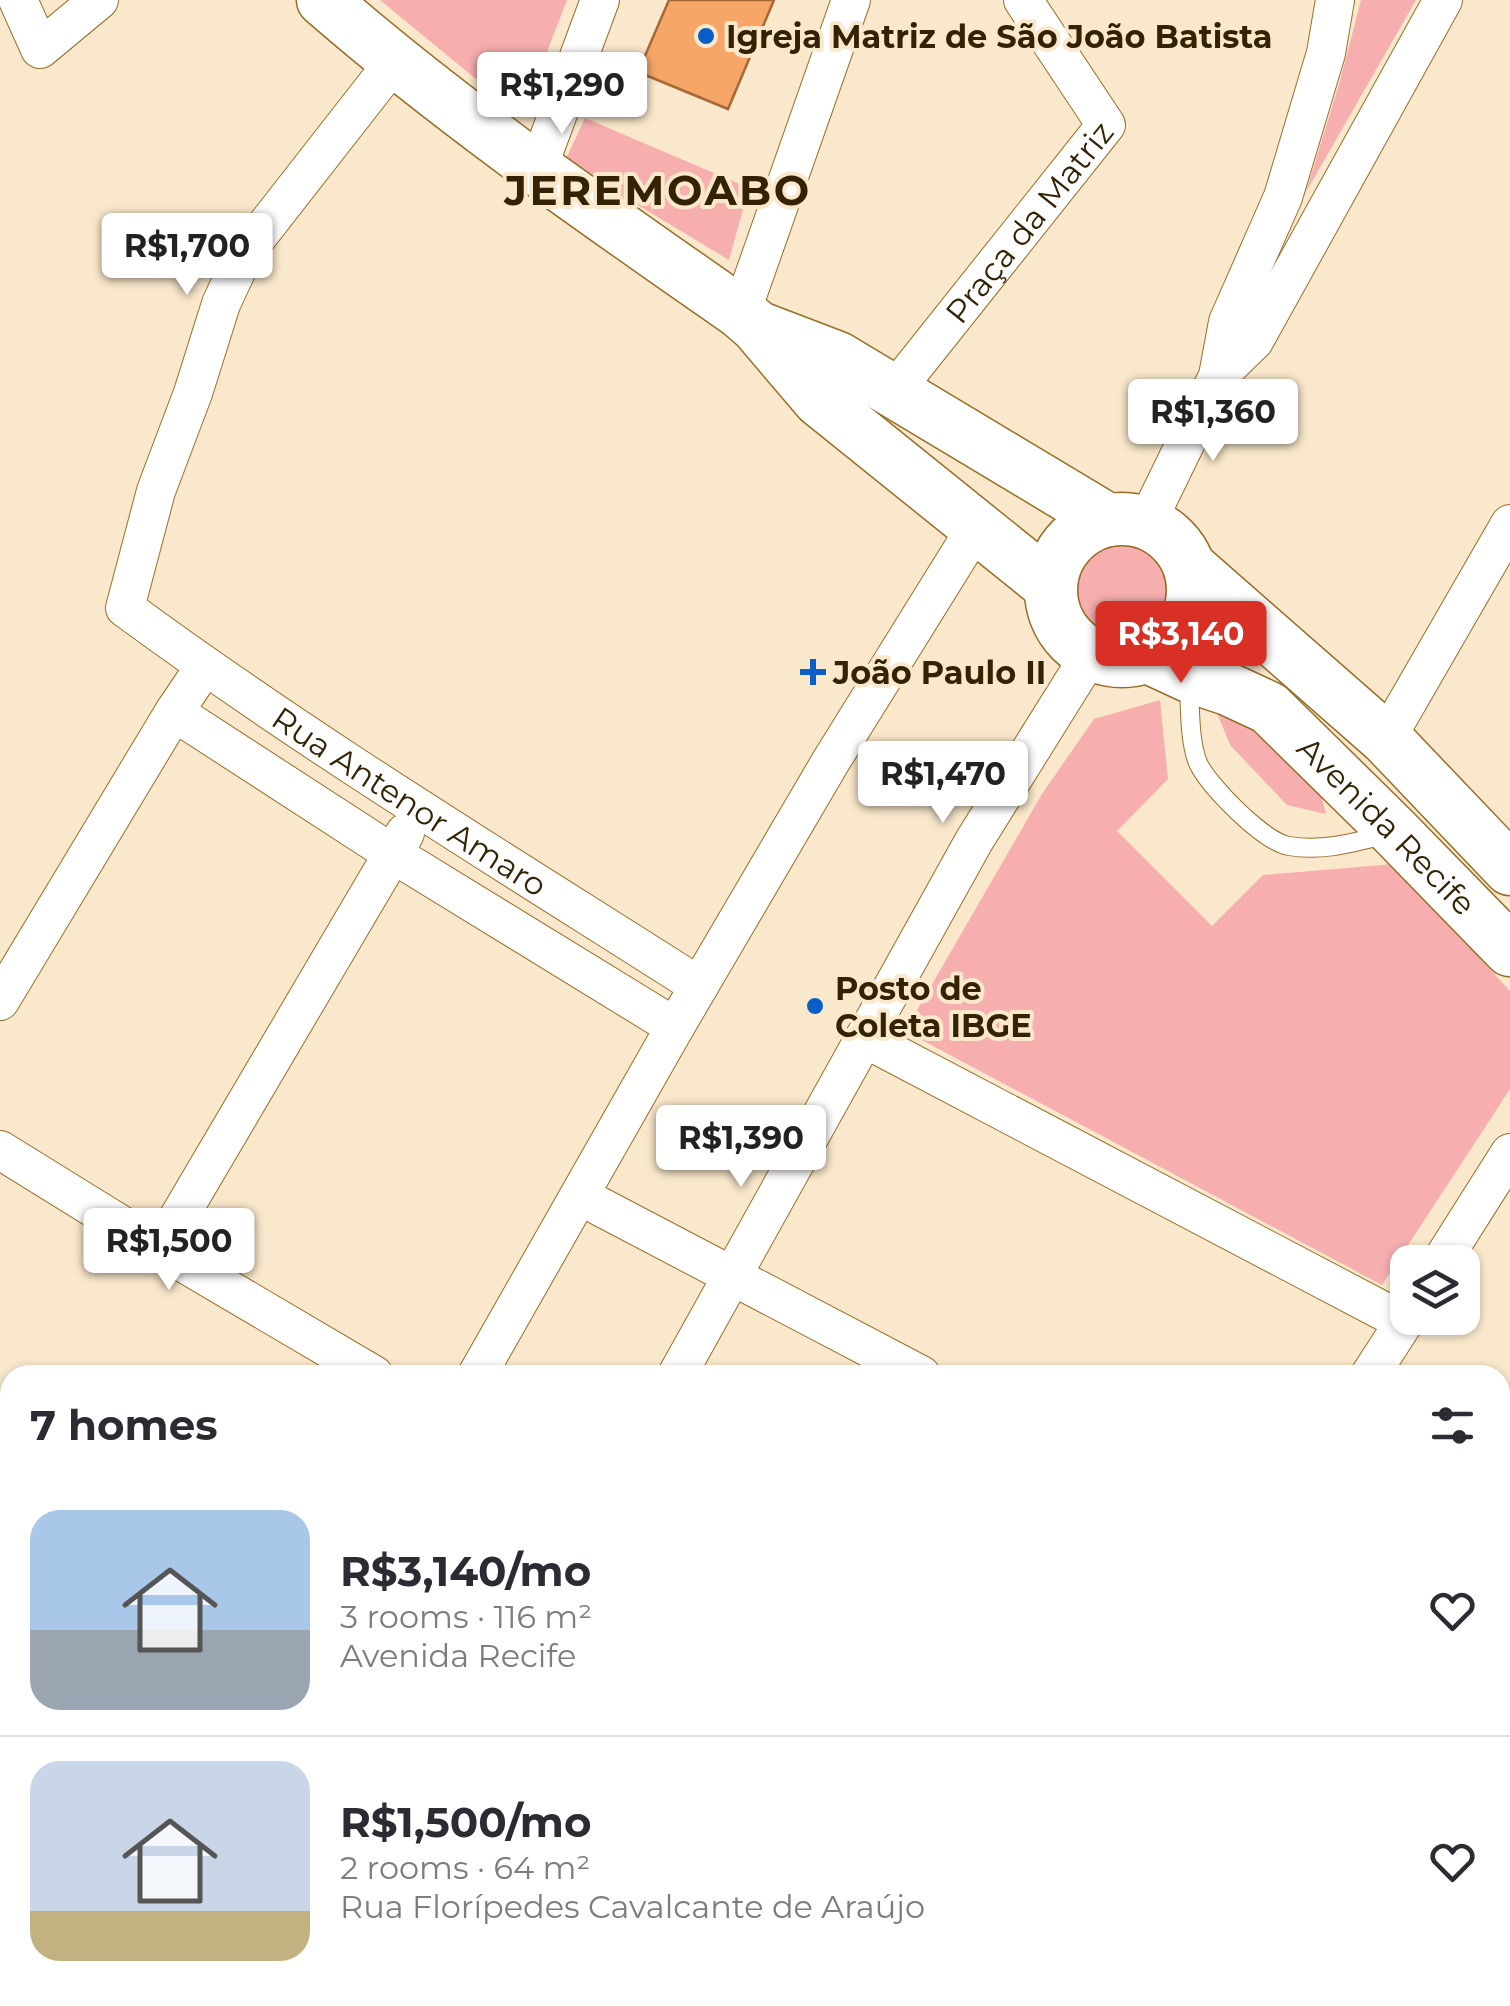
<!DOCTYPE html>
<meta charset="utf-8">
<style>
body{margin:0;font-family:Montserrat,sans-serif;background:#f7f7f7;color:#2b2b33;height:100vh;display:flex;flex-direction:column;font-size:38px;white-space:nowrap}
*{box-sizing:border-box;margin:0}
p{font-size:32px;color:#7c7c81}
.icon{flex:none;width:55px;height:55px;fill:none;stroke:currentColor;stroke-width:2;stroke-linecap:round;stroke-linejoin:round}
.map{position:relative;flex:1;overflow:hidden}
.panel{position:absolute;left:0px;top:1365px;width:1510px;height:642px;display:flex;flex-direction:column;background:#fff;border-radius:30px 30px 0 0;box-shadow:0 2px 8px #0004}
.panel>*{flex:none}
.tools{position:absolute;left:1390px;top:1245px;display:grid;gap:20px}
.tools a{display:grid;place-items:center;width:90px;height:90px;border-radius:20px;background:#fff;box-shadow:0 2px 8px #0004;font-size:50px}
.price{position:absolute;translate:-50% -85px;padding:0 22px;border-radius:10px;background:#fff;color:#222;font-size:32px;line-height:65px;filter:drop-shadow(0 2px 5px #0008)}
.price::after{content:'';position:absolute;left:50%;top:60px;width:30px;height:22px;margin-left:-15px;background:inherit;clip-path:polygon(0 0,100% 0,50% 100%)}
.price.selected{background:#d93025;color:#fff}
ul{padding:0;list-style:none}
li{display:flex;align-items:center;gap:30px;height:250px;padding:0 30px}
li+li{border-top:2px solid #e1e1e2}
li span{display:grid;place-items:center;flex:none;width:280px;height:200px;border-radius:30px;color:#555}
li>.icon{margin-inline-start:auto}
span .icon{width:120px;height:120px;fill:#fffc;stroke-width:1}
li b{font-size:42px}
h2{display:flex;justify-content:space-between;align-items:center;height:120px;padding:0 30px;font-size:42px}
.map>svg:first-child{display:block}
.green{fill:#f6aeaf}
.lines{fill:none;stroke-linecap:round;stroke-linejoin:round}
.stream{stroke:#6584b0;stroke-width:10}
.building{fill:#f6a667;stroke:#a56836;stroke-width:2.5}
.lane-casing{stroke:#986e24;stroke-width:20}
.street-casing{stroke:#986e24;stroke-width:40}
.secondary-casing{stroke:#986e24;stroke-width:55}
.lane{stroke:#fff;stroke-width:18}
.street{stroke:#fff;stroke-width:38}
.secondary{stroke:#fff;stroke-width:52}
.poi-dot{fill:#0b5ec8;stroke:#fae8cc;stroke-width:4}
.labels{text-anchor:middle;dominant-baseline:central;stroke-width:8;stroke-linejoin:round;paint-order:stroke}
.poi-label{font-size:32px;font-weight:bold;fill:#332204;stroke:#fae8cc;text-anchor:start}
.street-label{font-size:32px;fill:#332204;stroke:#fae8cc}
.district-label{font-size:42px;font-weight:bold;letter-spacing:2.5px;fill:#332204;stroke:#fae8cc}
</style>
<div class="map">
<svg width="1510" height="2006" viewBox="0 0 1510 2006">
<rect width="100%" height="100%" fill="#fae8cc"/>
<g class="green">
<path d="M380 0H567L522 117Z"/>
<path d="M1361 0H1416L1306 192 1340 81Z"/>
<path d="M585 118 749 188 729 260 565 161Z"/>
<circle cx="1123" cy="592" r="49"/>
<path d="M1160 700 1168 779 1117 831 1212 926 1263 875 1393 864 1510 991V1089L1382 1285 905 1031 1042 794 1094 719Z"/>
<path d="M1215 708 1256 724 1321 795 1326 814 1287 805 1230 745Z"/>
</g>
<g class="lines">
<path class="stream" d="M350 1998 365 2006"/>
</g>
<path class="building" d="M669 0H774L728 109 638 72Z"/>
<g class="lines">
<g class="lane-casing">
<path id="lane" d="M1189 681C1190 704 1189 745 1199 765 1211 788 1264 842 1289 846 1324 852 1355 842 1388 834"/>
</g>
<g class="street-casing">
<g id="street">
<path d="M18 0 40 49 99 0"/>
<path id="s1" d="M394 62 244 254 221 304 193 393 156 491 125 608C310 744 506 863 699 986"/>
<path d="M537 170 600 0"/>
<path d="M741 313 851 0"/>
<path d="M1218 376 1254 341 1443 0"/>
<path id="s2" d="M895 390 1106 125 1023 0"/>
<path d="M1147 522 1218 376 1228 322 1283 197 1326 53 1335 0"/>
<path d="M174 712 393 854 675 1027"/>
<path d="M1386 739 1510 524"/>
<path d="M0 1001 174 712 205 666"/>
<path d="M864 1038 1404 1322"/>
<path d="M0 1150 160 1249 374 1375"/>
<path d="M580 1196 921 1375"/>
<path d="M160 1249 405 833"/>
<path d="M1441 1262 1510 1153"/>
<path d="M477 1375 675 1027 831 761 977 526"/>
<path d="M677 1375 974 841 1090 655"/>
<path d="M1370 1375 1408 1316"/>
<path d="M0 1500 10 1506"/>
<path d="M1500 1551 1510 1556"/>
<path d="M1500 1641 1510 1625"/>
<path d="M0 1766 10 1771"/>
<path d="M0 1818 10 1824"/>
<path d="M304 1998 319 2006"/>
<path d="M409 1998 424 2006"/>
<path d="M912 1998 928 2006"/>
<path d="M1493 1998 1508 2006"/>
<path d="M117 2006 122 1998"/>
<path d="M976 2006 981 1998"/>
</g>
</g>
<g class="secondary-casing">
<g id="secondary">
<path d="M323 0C455 115 598 213 741 313L756 326 819 400 1050 586"/>
<path d="M762 329 838 358 1108 520"/>
<circle cx="1122" cy="590" r="71"/>
<path d="M1191 568 1386 739 1510 869"/>
<path id="s3" d="M1148 657 1189 676 1228 689 1269 708 1395 832 1510 950"/>
</g>
</g>
<use href="#lane" class="lane"/>
<use href="#street" class="street"/>
<use href="#secondary" class="secondary"/>
</g>
<g class="poi-dot">
<circle cx="706" cy="36" r="10"/>
<path d="M808 657h10v10h10v10h-10v10h-10v-10h-10v-10h10z"/>
<circle cx="815" cy="1006" r="10"/>
</g>
<g class="labels">
<g class="poi-label">
<text x="726" y="36">Igreja Matriz de São João Batista</text>
<text x="833" y="672">João Paulo II</text>
<text x="835" y="988">Posto de<tspan x="835" dy="37">Coleta IBGE</tspan></text>
</g>
<g class="street-label">
<text stroke="none"><textPath href="#s2" startOffset="215">Praça da Matriz</textPath></text>
<text stroke="none"><textPath href="#s1" startOffset="962">Rua Antenor Amaro</textPath></text>
<text stroke="none"><textPath href="#s3" startOffset="298">Avenida Recife</textPath></text>
</g>
<g class="district-label">
<text x="658" y="190">JEREMOABO</text>
</g>
</g>
</svg>
<div class="tools">
<a><svg class="icon" aria-label="layers" viewBox="0 0 24 24"><path d="M12 4l9 5-9 5-9-5zM3 14l9 5 9-5"/></svg></a>
</div>
<b class="price" style="left:562px;top:137px">R$1,290</b>
<b class="price" style="left:187px;top:298px">R$1,700</b>
<b class="price" style="left:1213px;top:464px">R$1,360</b>
<b class="price selected" style="left:1181px;top:686px">R$3,140</b>
<b class="price" style="left:943px;top:826px">R$1,470</b>
<b class="price" style="left:741px;top:1190px">R$1,390</b>
<b class="price" style="left:169px;top:1293px">R$1,500</b>
<section class="panel">
<h2>7 homes<svg class="icon" aria-label="filters" viewBox="0 0 24 24"><path d="M4 7h16M4 17h16"/><circle cx="9" cy="7" r="2"/><circle cx="15" cy="17" r="2"/></svg></h2>
<ul>
<li><span style="background:linear-gradient(#a9c7e8 60%,#9aa5b1 0)"><svg class="icon" aria-label="home" viewBox="0 0 24 24"><path d="M3 11l9-7 9 7M6 9v11h12V9"/></svg></span><div><b>R$3,140/mo</b><p>3 rooms · 116 m²</p><p>Avenida Recife</p></div><svg class="icon" aria-label="heart" viewBox="0 0 24 24"><path d="M12 20l-8-8c-3-5 5-10 8-4 3-6 11-1 8 4z"/></svg></li>
<li><span style="background:linear-gradient(#c9d6e8 75%,#c2b280 0)"><svg class="icon" aria-label="home" viewBox="0 0 24 24"><path d="M3 11l9-7 9 7M6 9v11h12V9"/></svg></span><div><b>R$1,500/mo</b><p>2 rooms · 64 m²</p><p>Rua Florípedes Cavalcante de Araújo</p></div><svg class="icon" aria-label="heart" viewBox="0 0 24 24"><path d="M12 20l-8-8c-3-5 5-10 8-4 3-6 11-1 8 4z"/></svg></li>
</ul>
</section>
</div>
